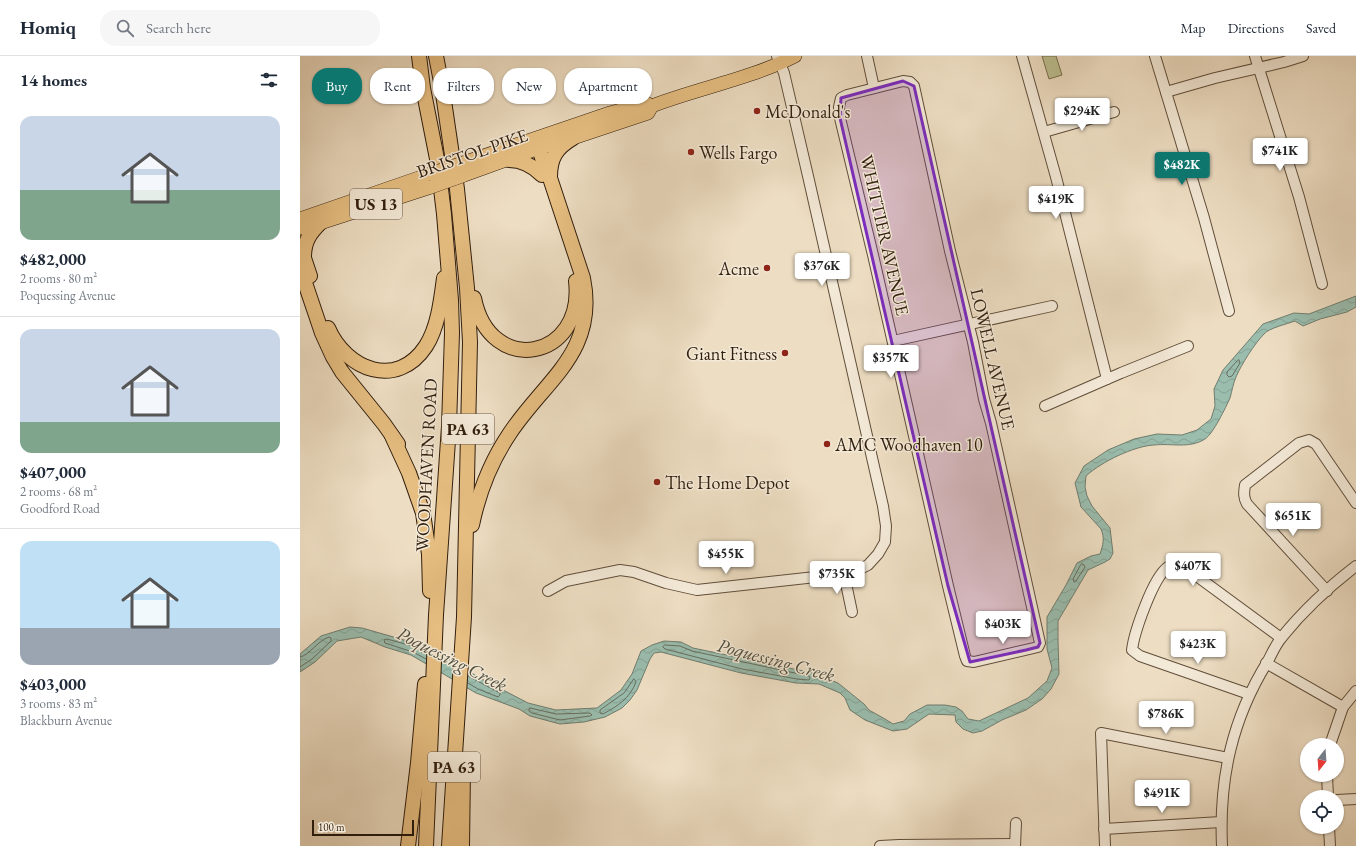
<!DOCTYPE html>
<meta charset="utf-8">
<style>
body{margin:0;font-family:"EB Garamond",serif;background:#f6f6f7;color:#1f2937;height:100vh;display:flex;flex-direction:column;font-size:15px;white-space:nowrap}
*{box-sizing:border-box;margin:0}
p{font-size:13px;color:#747a83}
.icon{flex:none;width:22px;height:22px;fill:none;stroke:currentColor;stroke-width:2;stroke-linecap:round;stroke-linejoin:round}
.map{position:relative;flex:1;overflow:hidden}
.panel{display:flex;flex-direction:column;background:#fff;width:300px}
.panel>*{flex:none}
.banner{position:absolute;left:12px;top:12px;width:380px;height:36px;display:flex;gap:8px}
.needle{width:26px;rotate:197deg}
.tools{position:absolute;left:1000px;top:682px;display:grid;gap:8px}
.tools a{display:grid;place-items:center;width:44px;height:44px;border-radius:50%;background:#fff;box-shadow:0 1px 3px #0004;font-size:20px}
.scale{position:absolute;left:12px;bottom:10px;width:102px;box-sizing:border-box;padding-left:4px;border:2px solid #311e0d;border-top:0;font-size:11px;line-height:14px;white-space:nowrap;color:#311e0d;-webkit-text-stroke:3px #f3e9d7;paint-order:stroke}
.price{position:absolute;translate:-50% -34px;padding:0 9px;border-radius:4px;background:#fff;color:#222;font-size:13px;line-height:26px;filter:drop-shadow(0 1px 2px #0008)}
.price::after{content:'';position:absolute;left:50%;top:24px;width:12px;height:9px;margin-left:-6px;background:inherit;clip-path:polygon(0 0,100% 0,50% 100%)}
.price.active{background:#0f766e;color:#fff}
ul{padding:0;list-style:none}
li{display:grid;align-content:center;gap:8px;height:212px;padding:0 20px}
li+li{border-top:1px solid #e0e1e3}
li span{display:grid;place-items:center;height:124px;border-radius:12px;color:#555}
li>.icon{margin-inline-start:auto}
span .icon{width:72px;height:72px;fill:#fffc;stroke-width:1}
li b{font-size:17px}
h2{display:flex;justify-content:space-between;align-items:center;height:48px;padding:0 20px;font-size:17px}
.pill{padding:0 14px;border-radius:16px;background:#fff;box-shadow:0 1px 3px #0004;font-size:14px;line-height:36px}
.pill.active{background:#0f766e;color:#fff}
header{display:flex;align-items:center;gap:24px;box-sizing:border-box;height:56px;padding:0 20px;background:#fff;border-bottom:1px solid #e0e1e3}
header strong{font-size:19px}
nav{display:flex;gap:22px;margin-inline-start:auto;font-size:14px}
.search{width:280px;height:36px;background:#f6f6f7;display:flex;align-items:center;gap:10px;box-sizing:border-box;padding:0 14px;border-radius:16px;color:#747a83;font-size:15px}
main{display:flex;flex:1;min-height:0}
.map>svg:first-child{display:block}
.green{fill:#bdbf90;stroke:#776e4e}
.water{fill:url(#water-waves);stroke:#707d6e}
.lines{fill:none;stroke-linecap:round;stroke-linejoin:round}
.shore{stroke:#666e5e;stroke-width:1}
.minor-casing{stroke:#604e3a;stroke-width:12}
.major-casing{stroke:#311e0d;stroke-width:14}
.highway-casing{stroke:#311e0d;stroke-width:16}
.minor{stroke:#f3e9d7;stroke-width:10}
.major{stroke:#e6be81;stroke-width:13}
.highway{stroke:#e6be81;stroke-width:14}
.major-bridge-casing{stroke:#311e0d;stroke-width:14;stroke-linecap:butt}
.major-bridge{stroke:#e6be81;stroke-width:13}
.marked{fill:#7b2cbf;fill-opacity:0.2;stroke:#7b2cbf;stroke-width:3;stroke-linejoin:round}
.poi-dot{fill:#8f2418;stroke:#f3e9d7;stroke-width:1.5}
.labels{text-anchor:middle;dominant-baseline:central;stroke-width:3;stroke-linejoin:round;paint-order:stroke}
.shield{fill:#f3e9d7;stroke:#6b5b4a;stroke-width:1}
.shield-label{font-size:17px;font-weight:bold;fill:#311e0d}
.poi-label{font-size:18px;fill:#311e0d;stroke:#f3e9d7;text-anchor:start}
.street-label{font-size:18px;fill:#311e0d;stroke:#f3e9d7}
.water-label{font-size:19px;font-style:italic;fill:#504e3d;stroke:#f3e9d7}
</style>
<header>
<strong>Homiq</strong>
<div class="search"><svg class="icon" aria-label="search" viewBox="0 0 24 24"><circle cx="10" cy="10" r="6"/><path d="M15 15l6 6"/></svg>Search here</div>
<nav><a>Map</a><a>Directions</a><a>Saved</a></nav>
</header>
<main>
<section class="panel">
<h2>14 homes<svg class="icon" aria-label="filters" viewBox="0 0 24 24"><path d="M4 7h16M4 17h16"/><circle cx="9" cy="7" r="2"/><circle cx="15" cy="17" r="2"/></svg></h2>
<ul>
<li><span style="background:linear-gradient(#c9d6e8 60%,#7fa58c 0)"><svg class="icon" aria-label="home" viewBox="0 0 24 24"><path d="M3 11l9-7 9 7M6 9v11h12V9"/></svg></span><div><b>$482,000</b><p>2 rooms · 80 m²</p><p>Poquessing Avenue</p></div></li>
<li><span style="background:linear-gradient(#c9d6e8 75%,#7fa58c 0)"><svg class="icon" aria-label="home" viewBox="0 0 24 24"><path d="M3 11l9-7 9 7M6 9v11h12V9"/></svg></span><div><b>$407,000</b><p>2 rooms · 68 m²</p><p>Goodford Road</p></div></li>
<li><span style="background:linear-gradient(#bfe0f5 70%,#9aa5b1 0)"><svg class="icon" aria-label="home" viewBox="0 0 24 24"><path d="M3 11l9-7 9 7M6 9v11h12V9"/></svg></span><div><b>$403,000</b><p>3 rooms · 83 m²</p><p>Blackburn Avenue</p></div></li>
</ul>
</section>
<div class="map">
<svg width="1056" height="790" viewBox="0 0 1056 790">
<defs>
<pattern id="water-waves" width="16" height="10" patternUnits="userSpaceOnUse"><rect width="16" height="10" fill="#9abdae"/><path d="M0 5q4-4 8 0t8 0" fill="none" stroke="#85a294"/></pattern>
</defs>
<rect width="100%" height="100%" fill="#edddc2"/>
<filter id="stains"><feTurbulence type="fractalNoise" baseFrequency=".005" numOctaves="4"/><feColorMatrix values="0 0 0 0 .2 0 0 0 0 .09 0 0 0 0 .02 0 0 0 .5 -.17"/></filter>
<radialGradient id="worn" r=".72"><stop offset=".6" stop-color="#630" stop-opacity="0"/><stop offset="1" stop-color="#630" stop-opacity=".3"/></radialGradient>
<path class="green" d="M742 0H756L762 19 749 23Z"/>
<path class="water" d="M1056 240V251L1047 256 1020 263 1003 270 995 265C987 268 969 272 964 278 955 287 941 309 936 321 933 328 932 335 930 342 926 351 913 378 905 383 889 393 872 387 854 389 834 390 801 406 786 420L785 431 787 440 792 450 810 472 813 497 810 503 805 506 788 514 758 565V584L759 618 751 633 742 643 726 654 702 664 682 675 673 677 663 673 656 666 655 659 629 658 607 673 593 675 565 664 550 654 545 642 540 637 519 628 496 627 441 617 361 596 354 597 350 603 337 634 330 644 322 652 305 661 284 666 260 668 230 660 219 653 176 637 111 599 85 591 61 581 37 585 15 606 0 616V598L21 580 50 571 62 572 118 588 147 602 178 621 228 647 256 654 297 652 321 634 332 618 341 595 352 589 364 585 381 586 393 592 513 617 538 627 564 648 569 654 585 663 593 668 604 665 610 658 627 649H645L656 651 662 655 668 663 679 665 728 642 747 625 752 612 747 593V561L766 529 777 507 791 500 800 498C803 489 805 482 801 473L781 451 775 427 784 410 808 394 834 383 857 378 882 379 897 374 911 363 915 350 914 333 923 314 963 268 994 257 1009 258Z"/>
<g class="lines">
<g class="shore">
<path d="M939 304 940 307 932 320 929 321 927 319V316L937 305Z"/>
<path d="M782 508 784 509 785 511 776 525 774 526 773 523 780 510Z"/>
<path d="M365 589 380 590 392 595 509 620 510 622 509 624 497 623 442 613 365 593 363 591Z"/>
<path d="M0 601C10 599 17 585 29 581L31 582V585L12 603 0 611"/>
<path d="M126 603 113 596 85 587 84 584 87 583 116 591 126 596"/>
<path d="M334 623 336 626C330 642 318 650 303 658L300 657V654L324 637Z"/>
<path d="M168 627 178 633 198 641 200 639V637L168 620"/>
<path d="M230 652 256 658 290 657 292 659 290 660 260 664 232 657 229 655Z"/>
</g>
<g class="minor-casing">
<g id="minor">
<path d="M567 0 574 32"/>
<path d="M722 0 756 121 807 323"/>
<path d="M855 0 904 162 929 255"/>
<path d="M955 0 999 141 1022 228"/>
<path d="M603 25 610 26 614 30 650 195 673 286 684 343 691 367 740 587 738 591 674 606 667 605 665 600 648 530 573 199 540 62 539 51 541 42 547 39Z"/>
<path d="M866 36 915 22 984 6 1003 0"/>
<path d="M744 76 814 56"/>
<path d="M593 285 752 250"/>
<path d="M745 350 821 317 888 290"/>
<path d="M544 518 552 556"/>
<path d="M248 535 266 525 320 514 334 516 366 527 397 534 552 517 568 509 578 498 585 486 586 470 583 450 508 120 484 17 477 0"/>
<path d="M1027 535 947 448C943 441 944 436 945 429L999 387 1009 384 1016 388 1056 447"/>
<path d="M966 607 1043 651"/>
<path d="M949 638 840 600 832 594C834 577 853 521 868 511 874 508 878 509 883 510L981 582"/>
<path d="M1030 689 1043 651 1056 635"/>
<path d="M1027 719 1028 741"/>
<path d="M1037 744 1056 743"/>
<path d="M1029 771 1030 790"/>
<path d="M804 773 921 766"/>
<path d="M580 790 599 789 715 788"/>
<path d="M715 790 716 767"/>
<path d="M805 790 801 677 928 702"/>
<path d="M922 790C919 722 932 663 968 605 972 597 976 588 982 581 1003 555 1030 530 1056 510"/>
</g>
</g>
<g class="major-casing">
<g id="major">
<path d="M160 108 310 57 346 47 352 50"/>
<path d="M162 120 239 92 273 82 348 57 352 50C399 32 450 23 495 0"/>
<path d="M0 163 130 118"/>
<path d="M0 172H5L131 131"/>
</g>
</g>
<g class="highway-casing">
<g id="highway">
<path d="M119 0 123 32 138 108 144 158 151 244 152 277 149 370 136 559 126 790"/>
<path d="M136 0 142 31 157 133 167 232 170 286 164 561 149 790"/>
<path d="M209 104C223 104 233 110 242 119"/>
<path d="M250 121C250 102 256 92 273 82"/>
<path d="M0 190 10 220"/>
<path d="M4 201C4 185 10 177 21 166"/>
<path d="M0 212 22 277 33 301 42 316 84 368 98 388"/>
<path d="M174 242C190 322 285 304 276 225"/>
<path d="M28 272C46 314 97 334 126 290 138 271 141 245 144 222"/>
<path d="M92 380 109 417 123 457 129 498 130 535"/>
<path d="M172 469C179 435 191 405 210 377 246 323 298 296 283 222L250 122 246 115 239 92"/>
<path d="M108 790 118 707 125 628"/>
<path d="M162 790 163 713"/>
</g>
</g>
<use href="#minor" class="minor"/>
<use href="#major" class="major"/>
<use href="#highway" class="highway"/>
<g class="major-bridge-casing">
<g id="major-bridge">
<path d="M130 118 160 108"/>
<path d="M131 131 162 120"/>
</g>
</g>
<use href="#major-bridge" class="major-bridge"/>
</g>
<path class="marked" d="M603 25 614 30 740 587 738 591 726 594 670 606 648 530 540 62 541 42Z"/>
<g class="poi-dot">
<circle cx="457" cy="55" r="4"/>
<circle cx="391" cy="96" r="4"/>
<circle cx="467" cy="212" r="4"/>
<circle cx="485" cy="297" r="4"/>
<circle cx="527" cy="388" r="4"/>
<circle cx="357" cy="426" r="4"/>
</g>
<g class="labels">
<g class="shield">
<rect x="50" y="133" width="52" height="30" rx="3"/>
<rect x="142" y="358" width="52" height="30" rx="3"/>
<rect x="128" y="696" width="52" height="30" rx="3"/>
</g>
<g class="shield-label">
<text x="76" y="148">US 13</text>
<text x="168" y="373">PA 63</text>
<text x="154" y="711">PA 63</text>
</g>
<g class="poi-label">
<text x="465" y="55">McDonald's</text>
<text x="399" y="96">Wells Fargo</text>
<text x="459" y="212" text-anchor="end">Acme</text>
<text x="477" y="297" text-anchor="end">Giant Fitness</text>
<text x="535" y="388">AMC Woodhaven 10</text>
<text x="365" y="426">The Home Depot</text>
</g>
<g class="street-label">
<text transform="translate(172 97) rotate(-19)">BRISTOL PIKE</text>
<text transform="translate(585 179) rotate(77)">WHITTIER AVENUE</text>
<text transform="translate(693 303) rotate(77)">LOWELL AVENUE</text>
<text transform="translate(126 409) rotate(-87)">WOODHAVEN ROAD</text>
</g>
<g class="water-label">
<text transform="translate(152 603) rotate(27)">Poquessing Creek</text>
<text transform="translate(476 604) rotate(15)">Poquessing Creek</text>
</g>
</g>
<rect width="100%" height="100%" filter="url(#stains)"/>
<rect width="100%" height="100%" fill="url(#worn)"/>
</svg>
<div class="tools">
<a><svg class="needle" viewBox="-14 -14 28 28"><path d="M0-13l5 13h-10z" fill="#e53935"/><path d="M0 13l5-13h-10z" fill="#747a83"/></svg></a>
<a><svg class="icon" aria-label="locate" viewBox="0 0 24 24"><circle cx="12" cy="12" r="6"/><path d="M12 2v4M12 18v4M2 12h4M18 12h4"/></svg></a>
</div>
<div class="scale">100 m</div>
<b class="price" style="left:782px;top:76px">$294K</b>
<b class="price" style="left:980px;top:116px">$741K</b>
<b class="price active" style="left:882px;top:130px">$482K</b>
<b class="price" style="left:756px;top:164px">$419K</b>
<b class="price" style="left:522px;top:231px">$376K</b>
<b class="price" style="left:591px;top:323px">$357K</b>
<b class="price" style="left:993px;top:481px">$651K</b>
<b class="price" style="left:426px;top:519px">$455K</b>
<b class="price" style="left:893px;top:531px">$407K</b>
<b class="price" style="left:537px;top:539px">$735K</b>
<b class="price" style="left:703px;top:589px">$403K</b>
<b class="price" style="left:898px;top:609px">$423K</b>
<b class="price" style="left:866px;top:679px">$786K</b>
<b class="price" style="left:862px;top:758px">$491K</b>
<div class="banner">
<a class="pill active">Buy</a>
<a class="pill">Rent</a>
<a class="pill">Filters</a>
<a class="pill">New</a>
<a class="pill">Apartment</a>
</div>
</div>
</main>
